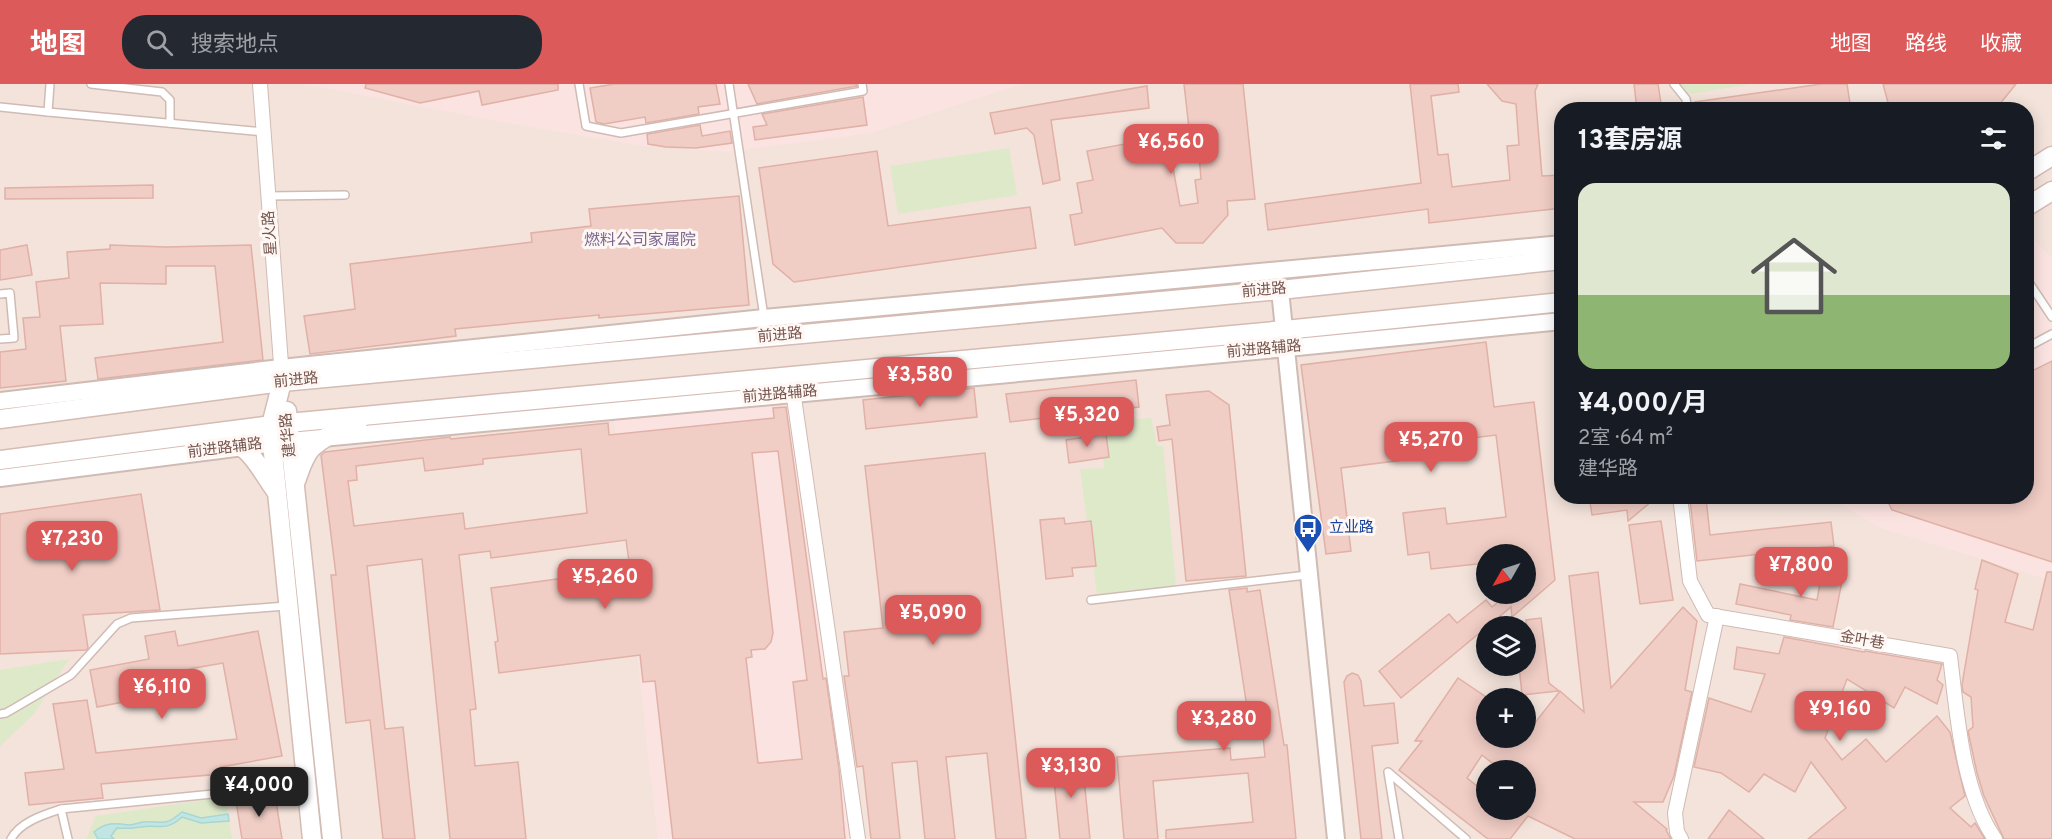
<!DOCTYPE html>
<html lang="zh">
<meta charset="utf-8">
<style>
body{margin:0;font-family:Overpass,"Noto Sans SC",sans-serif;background:#242831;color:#f1f3f6;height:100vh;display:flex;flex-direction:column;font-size:22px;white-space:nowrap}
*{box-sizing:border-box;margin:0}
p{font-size:20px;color:#9ea1a6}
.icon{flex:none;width:33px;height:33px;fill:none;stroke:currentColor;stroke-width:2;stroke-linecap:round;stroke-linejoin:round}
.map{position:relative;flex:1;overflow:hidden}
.drawer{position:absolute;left:1554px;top:18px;width:480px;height:402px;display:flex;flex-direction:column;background:#171b24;border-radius:24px;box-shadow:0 3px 15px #0003}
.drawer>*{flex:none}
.needle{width:39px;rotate:231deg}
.controls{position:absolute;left:1476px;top:460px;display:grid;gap:12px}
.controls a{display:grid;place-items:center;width:60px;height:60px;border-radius:50%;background:#171b24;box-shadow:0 3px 15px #0003;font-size:30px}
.price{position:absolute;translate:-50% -51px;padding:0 14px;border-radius:12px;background:#dd5a5a;color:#fff;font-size:20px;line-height:39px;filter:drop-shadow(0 2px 3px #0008)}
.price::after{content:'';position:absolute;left:50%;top:36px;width:18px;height:14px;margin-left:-9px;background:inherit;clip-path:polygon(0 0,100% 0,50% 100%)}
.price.active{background:#222;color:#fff}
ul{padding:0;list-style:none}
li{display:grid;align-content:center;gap:12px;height:318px;padding:0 24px}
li+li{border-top:2px solid #363941}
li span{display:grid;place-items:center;height:186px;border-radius:18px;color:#555}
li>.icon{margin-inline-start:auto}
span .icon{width:108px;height:108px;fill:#fffc;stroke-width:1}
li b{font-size:26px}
h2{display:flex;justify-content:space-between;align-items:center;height:72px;padding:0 24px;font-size:26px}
header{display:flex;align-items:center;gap:36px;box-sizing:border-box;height:84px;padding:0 30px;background:#dd5a5a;color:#fff}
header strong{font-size:28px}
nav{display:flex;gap:33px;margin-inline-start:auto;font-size:21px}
.search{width:420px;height:54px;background:#242831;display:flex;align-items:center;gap:15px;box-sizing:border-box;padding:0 21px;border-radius:24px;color:#9ea1a6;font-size:22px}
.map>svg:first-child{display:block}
.residential{fill:#f3e3db;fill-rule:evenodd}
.commercial{fill:#fbe3e1}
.green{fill:#dee9ca}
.water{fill:#c1e5e2;stroke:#a8d6d3;stroke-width:1.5}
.building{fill:#f0cdc5;stroke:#e1b0a6;stroke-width:1.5;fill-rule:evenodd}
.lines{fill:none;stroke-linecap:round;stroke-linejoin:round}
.service-casing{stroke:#d0bbb4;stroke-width:10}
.minor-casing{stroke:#d0bbb4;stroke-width:16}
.tertiary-casing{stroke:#d0bbb4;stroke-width:20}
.secondary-casing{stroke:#d5bbb4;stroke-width:21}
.service{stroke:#fff;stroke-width:7}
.minor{stroke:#fff;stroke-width:14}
.tertiary{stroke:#fff;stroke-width:16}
.secondary{stroke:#fff;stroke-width:18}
.labels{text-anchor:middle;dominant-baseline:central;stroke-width:6;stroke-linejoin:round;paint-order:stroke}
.street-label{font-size:15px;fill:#76554f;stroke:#fef7f3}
.transit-label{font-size:15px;fill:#164399;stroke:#fef7f3;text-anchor:start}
.neighbourhood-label{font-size:16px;fill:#7a6891;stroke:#fef7f3}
</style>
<header>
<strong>地图</strong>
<div class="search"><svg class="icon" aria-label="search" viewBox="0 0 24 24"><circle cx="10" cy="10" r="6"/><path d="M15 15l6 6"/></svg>搜索地点</div>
<nav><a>地图</a><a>路线</a><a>收藏</a></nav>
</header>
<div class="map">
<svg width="2052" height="755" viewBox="0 0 2052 755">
<rect width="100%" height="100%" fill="#fcf2ec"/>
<path class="residential" d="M0 0H2052V755H0ZM1562 26H2026V412H1562ZM1486 471H1526V510H1486ZM1486 543H1526V582H1486ZM1486 615H1526V654H1486ZM1486 687H1526V726H1486Z"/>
<g class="commercial">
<path d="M304 0H1023L871 49 727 68 644 62 507 39Z"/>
<path d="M2027 149 2052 174V497L1881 444 1836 418 1837 412H2026Z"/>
<path d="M788 317 850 755H658L647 666 614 336Z"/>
</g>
<g class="green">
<path d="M1677 0H1750L1686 11Z"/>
<path d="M1009 64 1017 111 898 130 890 82Z"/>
<path d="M1151 334 1157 362H1163L1176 502 1097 510 1080 385 1104 384 1101 338Z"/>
<path d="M69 575 34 630 0 662V586Z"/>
<path d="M225 713 232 755H86L96 732Z"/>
</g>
<path class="water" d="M182 728 201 734 228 730 229 737 201 739 182 733C166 748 159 740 141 743 132 744 127 745 117 744L111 752 114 755H98L94 748C105 738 115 739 129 741 134 741 138 739 143 738 163 736 163 744 182 728Z"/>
<g class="building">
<path d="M366 0H558V6L482 21 479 7 420 19 365 4Z"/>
<path d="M614 0H716L720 20 698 23 699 30 646 39 645 33 604 40 596 38 590 4Z"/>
<path d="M748 0H856L857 2 757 20Z"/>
<path d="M1184 0H1243L1255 115 1227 117 1228 131 1203 159H1176L1162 144 1075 161 1070 131 1082 129 1077 99 1093 96 1087 67 1167 52 1171 73 1166 74 1173 84 1180 122 1198 119 1195 96 1201 95 1199 70 1192 71Z"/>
<path d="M1410 0H1458L1459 8 1431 12 1438 71 1448 70 1452 103 1510 96 1507 62 1519 61 1516 20 1502 17 1487 0H1538L1535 7 1542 92 1562 91V124L1429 139 1428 125 1268 146 1265 120 1421 99Z"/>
<path d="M1634 0H1658L1662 26H1637Z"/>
<path d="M1821 0H1847L1851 26H1696L1695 18Z"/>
<path d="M1883 0H2016L1995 26H1890Z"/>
<path d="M1147 2 1149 24 1051 36 1060 96 1043 100 1034 51 1027 44 995 50 990 29Z"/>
<path d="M863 13 867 41 755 56 753 43 767 41 762 30Z"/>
<path d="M700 41 702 52 730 47 732 59 696 64 666 63 648 60 647 50Z"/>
<path d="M877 67 888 142 1030 123 1036 164 794 198 773 180 759 84Z"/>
<path d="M153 101V114L5 115V104Z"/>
<path d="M739 112 749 221 599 234V231L455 245 456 252 310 270 304 232 355 225 350 180 532 158 531 149 591 142 589 125Z"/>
<path d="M27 161 32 191 0 196V166Z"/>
<path d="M110 161 166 163 251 161 263 276 98 295 95 274 223 258 215 182H166V200L100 199 103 240 60 242 66 297 0 304V268L26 265 23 234 40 233 36 198 69 194 67 168 110 165Z"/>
<path d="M1486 258 1494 323 1534 318 1555 496 1512 533 1511 523 1401 614 1379 587 1449 530 1457 539 1486 516 1492 523 1508 510H1526V471H1486V479L1431 485 1429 468 1408 471 1403 429 1445 424 1447 440 1506 433 1496 351 1440 358 1442 371 1341 384 1351 467 1326 470 1301 281Z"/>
<path d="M2052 277V478L1892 426 1885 412H2026V290Z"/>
<path d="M1136 296 1139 323 1010 338 1006 310Z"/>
<path d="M974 304 977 333 866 345 863 316Z"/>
<path d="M1209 307 1229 321 1246 492 1186 497 1172 355 1159 357 1157 343 1170 341 1166 311Z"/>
<path d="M786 323 823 595 826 594 839 685 845 755H673L655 597 643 598 640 571 499 589 495 558 498 557 491 504 630 485 626 456 491 474 490 467 459 471 476 625 470 626 475 682 518 678 526 755H450L422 475 367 482 385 645 403 643 415 755H383L370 636 346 639 331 491H336L321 371 325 368 450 353 451 355 608 339 609 351 774 334 773 324ZM581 365 587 429 465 445 463 429 354 442 348 397 357 396 356 382 423 374 425 387 483 380V375ZM778 367 807 596 793 598 802 675 758 679 746 574 752 573 751 566 765 565 771 558 773 549 752 369Z"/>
<path d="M1106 350 1109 373 1069 379 1066 356Z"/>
<path d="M985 369 1026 755H996L987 669 946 673 955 755H925L917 677 892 679 900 755H871L863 682 857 683 844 592H849L844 548 883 544 865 382Z"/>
<path d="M141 410 160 526 83 531 88 564 86 566 0 570V430Z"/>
<path d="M1589 412H1658L1628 437 1627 426 1592 431Z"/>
<path d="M1706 414 1710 451 1831 438 1834 462 1697 477 1690 416Z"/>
<path d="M1064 434 1065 440 1091 437 1096 482 1072 484 1073 492 1046 495 1040 436Z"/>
<path d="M1661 437 1673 516 1640 520 1629 441Z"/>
<path d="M1825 472 1846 477 1833 543 1790 536 1791 531 1736 520 1740 500 1817 516Z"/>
<path d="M1982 476 2018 490 2005 538 2033 546 2047 488H2052V755H2004L1984 712 1977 689 1968 647 1973 643 1971 613 1963 608 1962 601 1978 506 1975 505Z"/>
<path d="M1598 488 1611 604 1683 523 1697 537 1685 606 1692 608 1674 692 1663 718H1634L1667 745 1666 746 1671 755H1575L1528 732 1510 755H1488L1399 686 1422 657H1415L1458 594 1486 613V654H1526V650L1560 607 1584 628 1569 492ZM1482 671 1502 687H1526V726H1486V709L1467 694Z"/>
<path d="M1247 504V508L1260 506 1284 661H1287L1296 755H1166V746L1253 738 1248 689 1153 697 1158 755H1124L1117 673 1230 664 1231 676 1265 673 1262 642 1250 643 1229 506Z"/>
<path d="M1541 534 1549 599 1559 607 1522 611 1519 582H1526V536Z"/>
<path d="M175 547 178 562 258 547 282 672 221 683 222 690 101 700 103 714 29 721 25 689 64 685 53 620 87 616 96 669 237 655 223 579 189 585 186 606 97 623 90 586 149 575 145 552Z"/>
<path d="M1784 553 1864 568 1865 567 1942 580 1937 596 1943 601 1937 620 1905 603 1894 624 1847 595 1825 654 1842 676 1866 655 1886 678 1937 632 1950 648 1965 712 1950 724 1971 743 1975 739 1985 755H1808L1846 724 1811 678 1795 708 1764 690 1749 708 1721 689 1694 683 1709 614 1751 628 1765 590 1734 585 1737 563 1779 570Z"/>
<path d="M1352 589 1358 591 1361 597 1364 622 1394 619 1398 659 1372 662 1382 755H1361L1344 598 1347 592Z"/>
<path d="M1082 674 1090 755H1060L1052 677Z"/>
<path d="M275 711 282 755H242L236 717Z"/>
<path d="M1729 726 1764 755H1708Z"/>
</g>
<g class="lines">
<g class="service-casing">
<g id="service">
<path d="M50 0 48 28 264 48"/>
<path d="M91 0 162 8 170 16V39"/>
<path d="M579 0 586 42 621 49 863 7 862 0"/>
<path d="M729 0 767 253"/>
<path d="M1674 0 1686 15 1688 26"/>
<path d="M0 23 48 28"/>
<path d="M269 112 345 111"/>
<path d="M2026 194 2052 233"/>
<path d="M0 210 10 209 14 254 0 255"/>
<path d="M2026 264 2052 250"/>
<path d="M1091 516 1307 491"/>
<path d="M0 630 6 629 71 591 117 540 131 534 286 522"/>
<path d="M11 755C20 738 43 731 61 725"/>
<path d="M68 755 61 725 304 701"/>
<path d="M1399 755 1388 688 1466 755"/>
</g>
</g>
<g class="minor-casing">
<g id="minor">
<path d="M260 0 282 293"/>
<path d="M792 300 858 755"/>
<path d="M1680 412 1690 497 1708 531 1950 572C1957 629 1962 708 1995 755"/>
<path d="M1681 755 1677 748 1675 729 1717 532"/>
</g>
</g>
<g class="tertiary-casing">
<g id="tertiary">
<path d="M1280 206 1336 755"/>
<path d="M0 317 281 284 764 234 1562 160"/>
<path d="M0 394 290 357 1287 264 1562 237"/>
</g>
</g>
<g class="secondary-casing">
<g id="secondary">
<path d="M2026 88 2052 72"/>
<path d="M2026 123 2052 107"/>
<path d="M282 298 271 341 272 359 312 755"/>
<path d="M287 327 332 755"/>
<path d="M0 335 282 298 1280 206 1562 176"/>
<path d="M213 353C250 358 255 378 275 406"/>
<path d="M0 376 288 339 1285 246 1562 218"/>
<path d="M296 397C300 386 303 375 310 366 318 356 347 341 359 336"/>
</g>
</g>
<use href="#service" class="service"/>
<use href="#minor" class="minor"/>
<use href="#tertiary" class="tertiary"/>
<use href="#secondary" class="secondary"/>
</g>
<defs>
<g id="bus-pin" transform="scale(1.5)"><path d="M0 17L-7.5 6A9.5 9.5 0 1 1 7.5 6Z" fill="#1a4fb4" stroke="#fef7f3"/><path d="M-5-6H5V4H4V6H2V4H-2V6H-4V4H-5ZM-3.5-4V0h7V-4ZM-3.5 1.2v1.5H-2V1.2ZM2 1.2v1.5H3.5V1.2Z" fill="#fff"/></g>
</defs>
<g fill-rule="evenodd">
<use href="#bus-pin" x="1308" y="444"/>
</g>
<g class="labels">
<g class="street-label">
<text transform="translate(271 149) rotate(-94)">星火路</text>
<text transform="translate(1264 207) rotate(-5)">前进路</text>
<text transform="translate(780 252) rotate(-5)">前进路</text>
<text transform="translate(1264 266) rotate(-5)">前进路辅路</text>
<text transform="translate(296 297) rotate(-6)">前进路</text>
<text transform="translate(780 311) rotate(-5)">前进路辅路</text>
<text transform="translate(289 351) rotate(-96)">建华路</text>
<text transform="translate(225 365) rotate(-7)">前进路辅路</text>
<text transform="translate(1862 557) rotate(10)">金叶巷</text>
</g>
<g class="transit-label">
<text x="1329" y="444">立业路</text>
</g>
<g class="neighbourhood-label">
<text x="640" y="157">燃料公司家属院</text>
</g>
</g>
</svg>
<div class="controls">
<a><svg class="needle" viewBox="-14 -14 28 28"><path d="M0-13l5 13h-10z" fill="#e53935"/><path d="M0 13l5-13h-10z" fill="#9ea1a6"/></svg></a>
<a><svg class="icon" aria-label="layers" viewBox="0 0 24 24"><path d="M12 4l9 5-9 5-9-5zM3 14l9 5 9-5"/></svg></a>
<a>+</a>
<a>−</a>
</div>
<b class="price" style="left:1171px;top:91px">¥6,560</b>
<b class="price" style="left:920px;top:324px">¥3,580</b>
<b class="price" style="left:1087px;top:364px">¥5,320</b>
<b class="price" style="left:1431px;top:389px">¥5,270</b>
<b class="price" style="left:72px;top:488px">¥7,230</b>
<b class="price" style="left:1801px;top:514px">¥7,800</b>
<b class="price" style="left:605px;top:526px">¥5,260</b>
<b class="price" style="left:933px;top:562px">¥5,090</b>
<b class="price" style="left:162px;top:636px">¥6,110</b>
<b class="price" style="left:1840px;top:658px">¥9,160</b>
<b class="price" style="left:1224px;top:668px">¥3,280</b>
<b class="price" style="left:1071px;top:715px">¥3,130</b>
<b class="price active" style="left:259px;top:734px">¥4,000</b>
<section class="drawer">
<h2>13套房源<svg class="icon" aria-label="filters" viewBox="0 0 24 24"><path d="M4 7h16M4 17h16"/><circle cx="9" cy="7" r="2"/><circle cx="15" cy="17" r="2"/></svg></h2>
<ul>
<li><span style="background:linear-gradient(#dfe7d0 60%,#8fb573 0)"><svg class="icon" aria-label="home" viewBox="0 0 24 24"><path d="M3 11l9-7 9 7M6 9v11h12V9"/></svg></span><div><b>¥4,000/月</b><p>2室 · 64 m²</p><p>建华路</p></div></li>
</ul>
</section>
</div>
